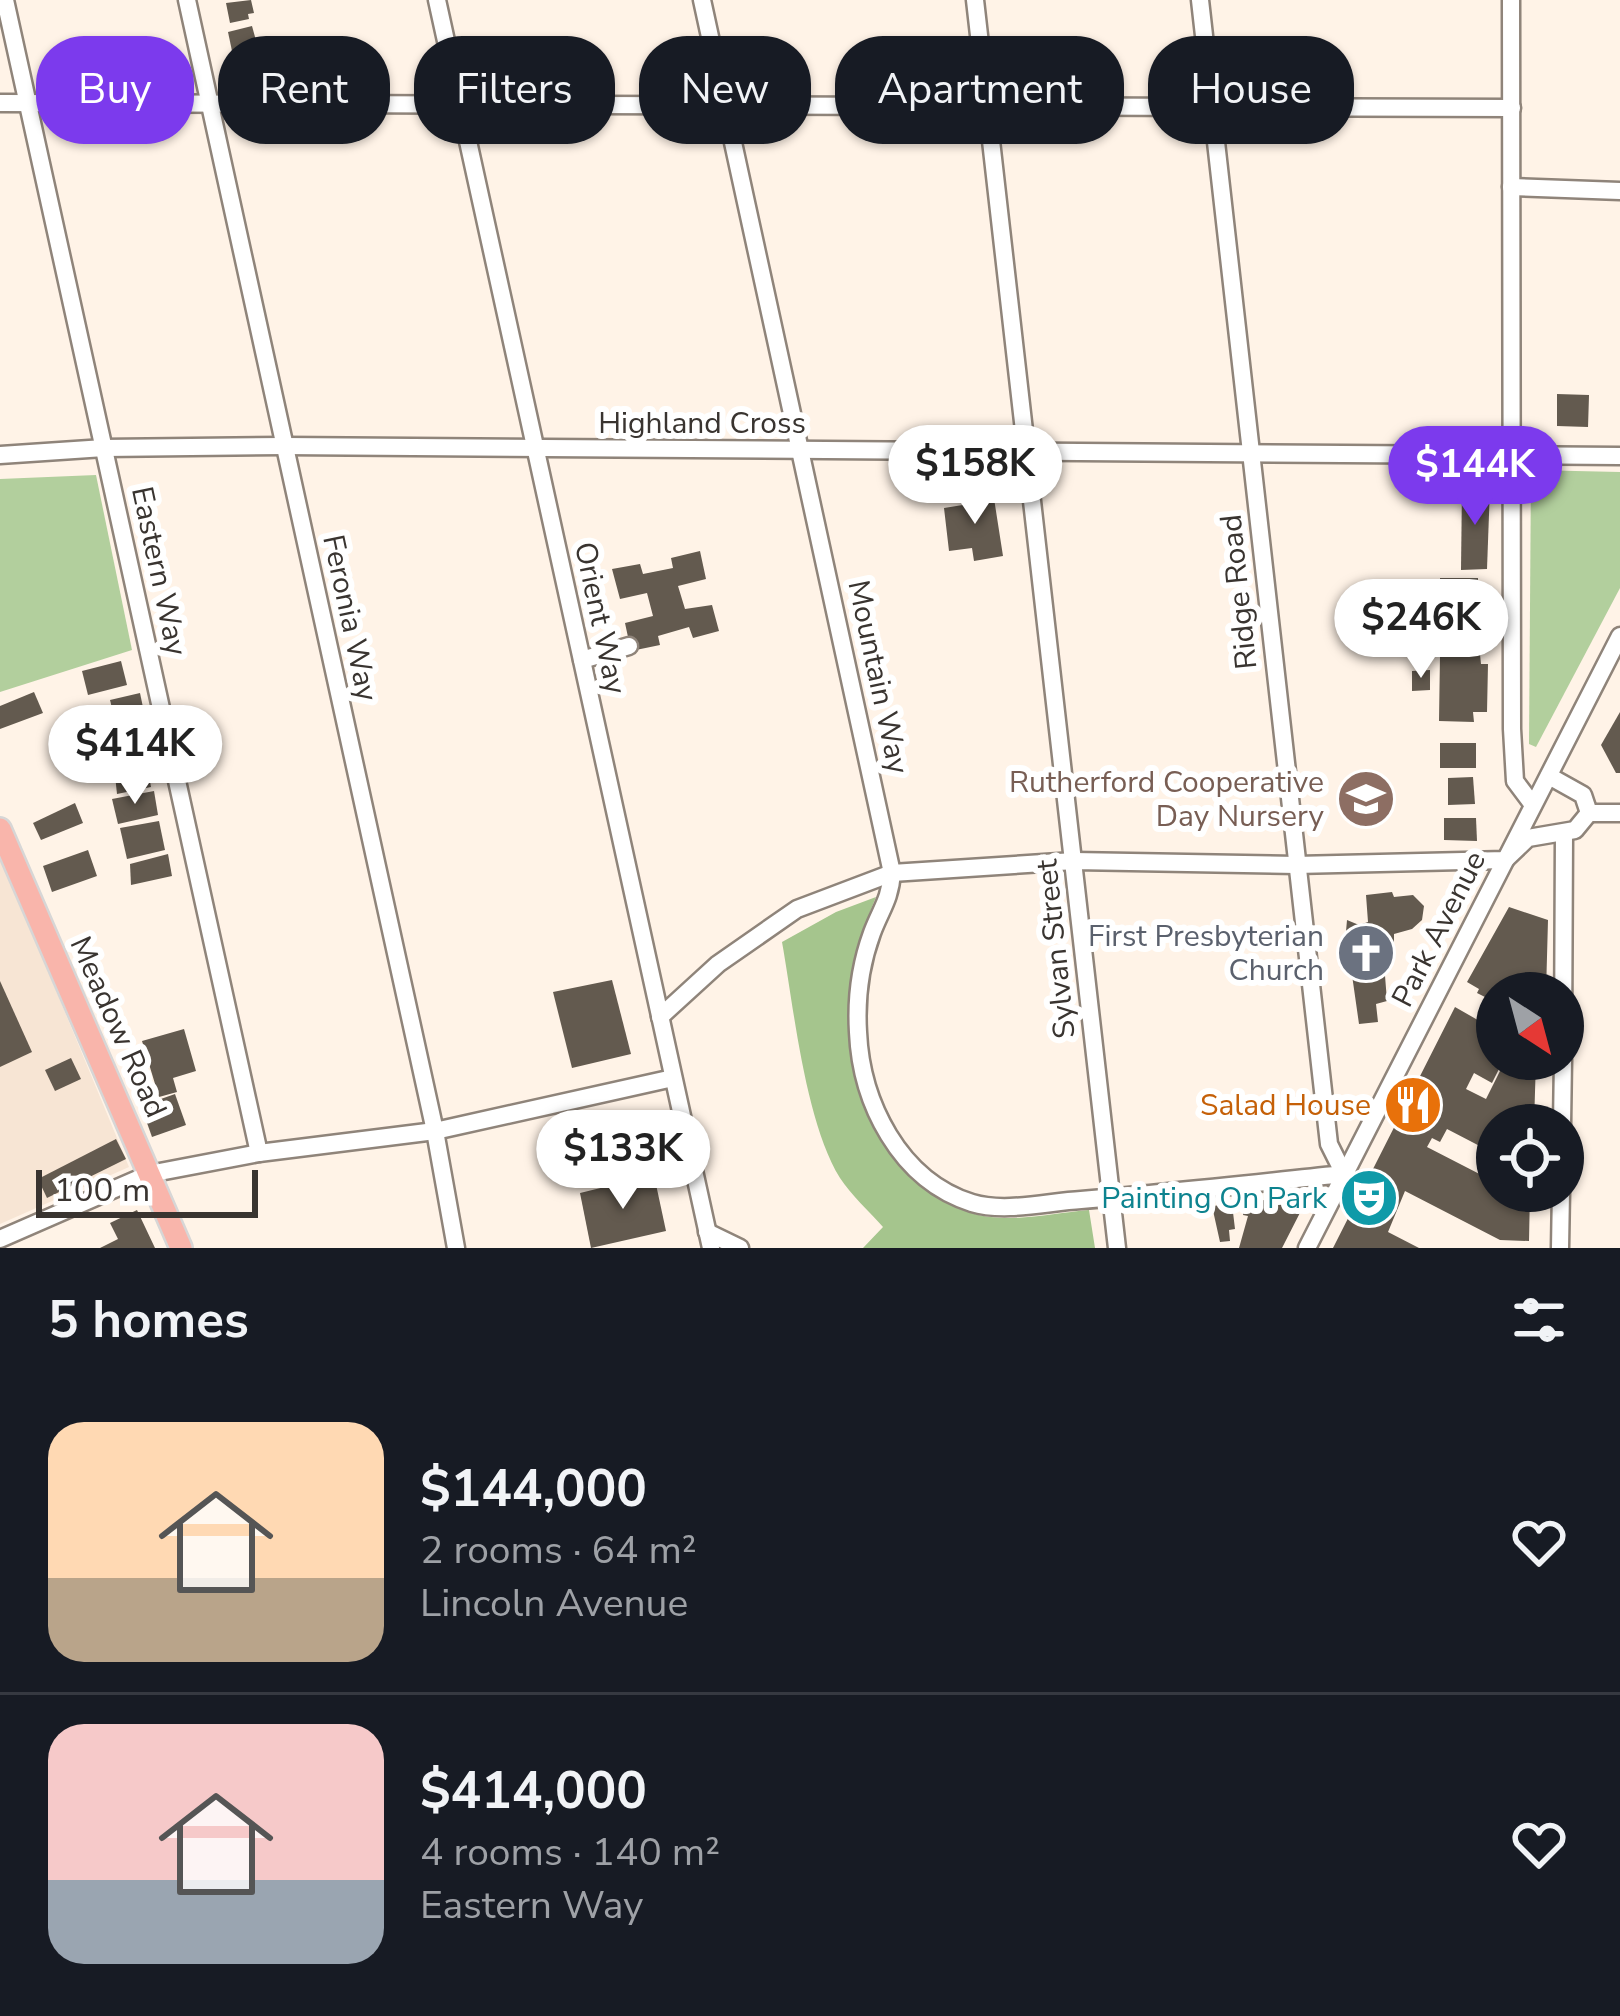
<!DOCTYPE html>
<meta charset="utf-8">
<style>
body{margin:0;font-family:"Nunito Sans",sans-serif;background:#20242c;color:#f1f3f6;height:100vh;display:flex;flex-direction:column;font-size:45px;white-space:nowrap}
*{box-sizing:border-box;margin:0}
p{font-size:39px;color:#9ea1a6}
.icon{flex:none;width:66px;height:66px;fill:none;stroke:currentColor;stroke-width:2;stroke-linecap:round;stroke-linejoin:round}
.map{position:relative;height:1248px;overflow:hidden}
.drawer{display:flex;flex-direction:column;background:#171b24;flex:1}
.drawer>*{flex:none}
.banner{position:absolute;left:36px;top:36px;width:1548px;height:108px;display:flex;gap:24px}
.needle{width:78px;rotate:144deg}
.tools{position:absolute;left:1476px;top:972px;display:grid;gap:24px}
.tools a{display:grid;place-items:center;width:108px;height:108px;border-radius:50%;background:#171b24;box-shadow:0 3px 9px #0004;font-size:60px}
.scale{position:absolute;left:36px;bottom:30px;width:222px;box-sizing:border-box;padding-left:12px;border:6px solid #393430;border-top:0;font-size:33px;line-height:42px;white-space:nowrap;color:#393430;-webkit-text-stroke:9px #fff;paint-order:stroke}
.price{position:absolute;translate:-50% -102px;padding:0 27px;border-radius:42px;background:#fff;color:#222;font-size:39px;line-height:78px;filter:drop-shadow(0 3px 6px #0008)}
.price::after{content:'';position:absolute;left:50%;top:72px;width:36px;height:27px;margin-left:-18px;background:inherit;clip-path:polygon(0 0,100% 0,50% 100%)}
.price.current{background:#7c3aed;color:#fff}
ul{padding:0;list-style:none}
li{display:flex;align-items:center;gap:36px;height:300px;padding:0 48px}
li+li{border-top:3px solid #363941}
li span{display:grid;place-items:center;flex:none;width:336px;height:240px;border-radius:36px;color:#555}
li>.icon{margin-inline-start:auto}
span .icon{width:144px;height:144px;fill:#fffc;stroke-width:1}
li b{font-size:51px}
h2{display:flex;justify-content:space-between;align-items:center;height:144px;padding:0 48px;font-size:51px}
.chip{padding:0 42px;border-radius:48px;background:#171b24;box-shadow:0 3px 9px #0004;font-size:42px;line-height:108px}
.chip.current{background:#7c3aed;color:#fff}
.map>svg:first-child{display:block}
.built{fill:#f7e5d4}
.green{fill:#b2cf9d}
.forest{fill:#a5c58d}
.building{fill:#635a4f}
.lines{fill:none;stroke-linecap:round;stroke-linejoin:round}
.minor-casing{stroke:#8f847a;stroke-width:21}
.major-casing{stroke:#d7d6d6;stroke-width:26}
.minor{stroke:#fff;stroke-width:16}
.major{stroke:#f9b5ab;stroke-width:21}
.labels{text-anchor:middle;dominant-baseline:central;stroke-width:12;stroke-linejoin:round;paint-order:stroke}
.street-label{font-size:30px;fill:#393430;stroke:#fff}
.education-label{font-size:30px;fill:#785e54;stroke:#fff;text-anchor:end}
.worship-label{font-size:30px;fill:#5b616d;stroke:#fff;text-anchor:end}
.food-label{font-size:30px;fill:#c56008;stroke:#fff;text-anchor:end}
.culture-label{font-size:30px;fill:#0d838f;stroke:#fff;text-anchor:end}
</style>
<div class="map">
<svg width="1620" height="1248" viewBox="0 0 1620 1248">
<rect width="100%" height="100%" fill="#fff3e7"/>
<path class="built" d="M0 855 129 1167 0 1224Z"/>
<g class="green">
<path d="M1531 470 1620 472V588L1536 747 1529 744Z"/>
<path d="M96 475 132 650 0 692V479Z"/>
</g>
<path class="forest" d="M876 897C837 988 837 1098 909 1172 929 1192 952 1209 979 1215 1013 1223 1054 1213 1089 1210L1095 1248H863L883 1227C869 1211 851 1195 840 1178 805 1121 794 1009 782 942L836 912Z"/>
<g class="building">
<path d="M251 0 254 13 248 14 249 19 230 23 226 3Z"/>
<path d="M252 26 257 44 232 51 228 32Z"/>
<path d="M258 52 262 72 237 77 233 57Z"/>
<path d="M1557 394 1589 395 1588 427 1557 426Z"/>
<path d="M1490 487 1487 569 1461 570 1462 488Z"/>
<path d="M993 492 1003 556 974 561 972 548 949 551 944 508 969 504 968 495Z"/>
<path d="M700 551 706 579 678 586 685 609 712 605 719 631 693 638 689 627 658 636 660 645 631 651 625 623 653 616 647 593 620 599 612 569 640 564 643 574 673 568 671 558Z"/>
<path d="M1440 578H1478V600L1440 599Z"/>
<path d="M1480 654 1481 664H1488L1487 712H1473L1474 722 1439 721 1440 655Z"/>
<path d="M121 661 127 685 88 695 82 671Z"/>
<path d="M1430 670V690L1412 691V671Z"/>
<path d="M34 692 43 713 0 729V706Z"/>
<path d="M140 693 145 717 116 725 110 700Z"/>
<path d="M1620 712V773H1616L1601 745Z"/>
<path d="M140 729 144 753 114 759 109 737Z"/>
<rect x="1440" y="743" width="36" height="25"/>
<path d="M146 758 151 787 117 794 114 766Z"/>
<path d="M1473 777 1475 804 1448 805V778Z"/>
<path d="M154 791 158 815 118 824 112 799Z"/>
<path d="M75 803 83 823 41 840 33 823Z"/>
<path d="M1444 818H1476L1477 841 1444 840Z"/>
<path d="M159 821 165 850 127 859 120 828Z"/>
<path d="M88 850 97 876 52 892 43 866Z"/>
<path d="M168 854 172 876 131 885 130 864Z"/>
<path d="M1392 892 1394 897 1413 895 1424 906 1422 920 1412 929 1394 934V961L1384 963 1387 1001 1376 1004 1378 1022 1359 1024 1351 968H1340L1338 944 1345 943 1347 920 1359 925 1368 922 1366 895Z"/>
<path d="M1509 907 1548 920 1546 993H1497V1003L1477 993 1479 989 1467 982Z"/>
<path d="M612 980 631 1054 572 1068 553 992Z"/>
<path d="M0 981 32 1052 0 1067Z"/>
<path d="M1455 1007 1497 1031V1051L1491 1063 1500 1067 1492 1083 1474 1073 1466 1089 1486 1099 1506 1059H1536L1534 1125H1497V1155L1447 1129 1440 1142 1432 1138 1427 1147 1497 1183V1191H1530L1529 1241 1500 1240 1405 1191 1388 1232 1419 1248H1333Z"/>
<path d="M184 1029 196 1071 173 1078 177 1092 159 1097 142 1041Z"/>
<path d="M71 1058 81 1079 55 1091 45 1070Z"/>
<path d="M175 1094 186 1125 152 1137 141 1106Z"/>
<path d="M116 1139 126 1159 47 1198 38 1179Z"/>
<path d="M654 1175 666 1231 591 1248 580 1193Z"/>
<path d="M1302 1196 1306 1201 1282 1248H1239L1248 1216 1243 1215 1245 1202Z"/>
<path d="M1232 1204 1235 1229 1229 1230 1230 1241 1220 1242 1212 1206Z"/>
<path d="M137 1210 155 1248H100L118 1239 110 1223Z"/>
</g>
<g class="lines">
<g class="minor-casing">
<g id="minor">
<path d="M5 0 259 1153"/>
<path d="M187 0 435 1131 456 1248"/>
<path d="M437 0 711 1248"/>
<path d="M702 0 892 873C890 900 881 909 872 933 861 963 856 999 858 1032 861 1102 899 1180 972 1203 1005 1213 1047 1202 1081 1200 1169 1193 1257 1183 1344 1174"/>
<path d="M975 0 1117 1248"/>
<path d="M1200 0 1329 1144 1344 1174"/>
<path d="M1511 0 1512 729 1515 781 1533 805"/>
<path d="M0 103 1512 108"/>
<path d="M1511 187 1620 191"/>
<path d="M0 455 104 448 284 446 1620 456"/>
<path d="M582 660 629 646"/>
<path d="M1549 776 1583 795 1589 813"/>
<path d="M1589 813H1620"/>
<path d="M660 1017 718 964 797 909 892 873 1074 861 1296 865 1505 860 1528 838 1575 830 1589 813"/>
<path d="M1563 1051 1564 834"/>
<path d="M1562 1125 1563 1059"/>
<path d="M707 1232 740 1248"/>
<path d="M0 1239 149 1174 259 1153 435 1131 673 1078"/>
<path d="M1307 1248 1620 636"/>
<path d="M1560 1248 1561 1191"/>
</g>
</g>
<g class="major-casing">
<path id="major" d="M0 829 181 1248"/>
</g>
<use href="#minor" class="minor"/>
<use href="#major" class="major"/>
</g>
<defs>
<g id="school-disc" transform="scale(3)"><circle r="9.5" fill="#8d6e63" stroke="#fff"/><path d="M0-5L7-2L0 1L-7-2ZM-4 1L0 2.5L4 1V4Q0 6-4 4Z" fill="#fff"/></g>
<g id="church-disc" transform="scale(3)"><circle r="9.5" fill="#6b7280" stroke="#fff"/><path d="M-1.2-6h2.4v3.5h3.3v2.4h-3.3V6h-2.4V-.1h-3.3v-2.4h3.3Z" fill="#fff"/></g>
<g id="restaurant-disc" transform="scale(3)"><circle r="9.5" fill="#e8710a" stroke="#fff"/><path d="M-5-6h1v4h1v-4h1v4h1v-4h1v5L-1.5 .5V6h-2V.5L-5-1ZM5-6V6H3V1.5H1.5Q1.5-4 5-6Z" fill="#fff"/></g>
<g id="theatre-disc" transform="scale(3)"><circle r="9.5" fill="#0f9aa8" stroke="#fff"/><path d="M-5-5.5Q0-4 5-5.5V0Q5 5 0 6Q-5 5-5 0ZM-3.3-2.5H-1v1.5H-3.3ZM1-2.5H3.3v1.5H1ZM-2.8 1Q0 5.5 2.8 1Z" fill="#fff"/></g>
</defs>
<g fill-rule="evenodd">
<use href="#school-disc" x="1366" y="799"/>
<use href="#church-disc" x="1366" y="953"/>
<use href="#restaurant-disc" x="1413" y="1105"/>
<use href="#theatre-disc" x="1369" y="1198"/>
</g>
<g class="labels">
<g class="street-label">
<text x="702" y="423">Highland Cross</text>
<text transform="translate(159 571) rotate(78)">Eastern Way</text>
<text transform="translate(1239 592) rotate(-96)">Ridge Road</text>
<text transform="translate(350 618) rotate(78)">Feronia Way</text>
<text transform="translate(600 618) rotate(78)">Orient Way</text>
<text transform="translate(878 677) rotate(78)">Mountain Way</text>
<text transform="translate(1439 929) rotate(-63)">Park Avenue</text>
<text transform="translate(1056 949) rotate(-96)">Sylvan Street</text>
<text transform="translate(118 1027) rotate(66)">Meadow Road</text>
</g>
<g class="education-label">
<text x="1324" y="782">Rutherford Cooperative<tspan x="1324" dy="34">Day Nursery</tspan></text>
</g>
<g class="worship-label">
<text x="1324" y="936">First Presbyterian<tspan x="1324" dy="34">Church</tspan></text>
</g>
<g class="food-label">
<text x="1371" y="1105">Salad House</text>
</g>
<g class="culture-label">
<text x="1327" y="1198">Painting On Park</text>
</g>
</g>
</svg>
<div class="tools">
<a><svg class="needle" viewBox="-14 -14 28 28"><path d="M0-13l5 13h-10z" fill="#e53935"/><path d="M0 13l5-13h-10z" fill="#9ea1a6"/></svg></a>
<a><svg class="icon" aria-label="locate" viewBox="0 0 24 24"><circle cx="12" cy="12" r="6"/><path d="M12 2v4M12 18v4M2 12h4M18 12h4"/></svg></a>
</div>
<div class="scale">100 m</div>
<b class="price" style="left:975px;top:527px">$158K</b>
<b class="price current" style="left:1475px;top:528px">$144K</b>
<b class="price" style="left:1421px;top:681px">$246K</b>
<b class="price" style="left:135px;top:807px">$414K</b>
<b class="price" style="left:623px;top:1212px">$133K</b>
<div class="banner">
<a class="chip current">Buy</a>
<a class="chip">Rent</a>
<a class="chip">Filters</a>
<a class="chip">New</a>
<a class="chip">Apartment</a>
<a class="chip">House</a>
</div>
</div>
<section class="drawer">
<h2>5 homes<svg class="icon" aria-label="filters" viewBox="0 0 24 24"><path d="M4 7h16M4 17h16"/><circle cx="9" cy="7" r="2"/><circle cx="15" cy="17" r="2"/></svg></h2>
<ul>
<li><span style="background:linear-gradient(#ffd9b3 65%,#b9a48a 0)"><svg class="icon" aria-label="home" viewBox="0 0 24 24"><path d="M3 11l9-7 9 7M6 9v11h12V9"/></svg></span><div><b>$144,000</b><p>2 rooms · 64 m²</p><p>Lincoln Avenue</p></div><svg class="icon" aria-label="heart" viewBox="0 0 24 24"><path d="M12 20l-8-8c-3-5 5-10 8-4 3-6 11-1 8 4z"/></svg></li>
<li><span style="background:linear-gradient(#f6c9c9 65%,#9aa5b1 0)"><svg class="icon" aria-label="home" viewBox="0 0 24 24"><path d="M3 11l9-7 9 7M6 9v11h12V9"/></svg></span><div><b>$414,000</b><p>4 rooms · 140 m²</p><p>Eastern Way</p></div><svg class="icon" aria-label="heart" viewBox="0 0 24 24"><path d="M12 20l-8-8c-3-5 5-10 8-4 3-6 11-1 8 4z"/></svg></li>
</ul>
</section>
